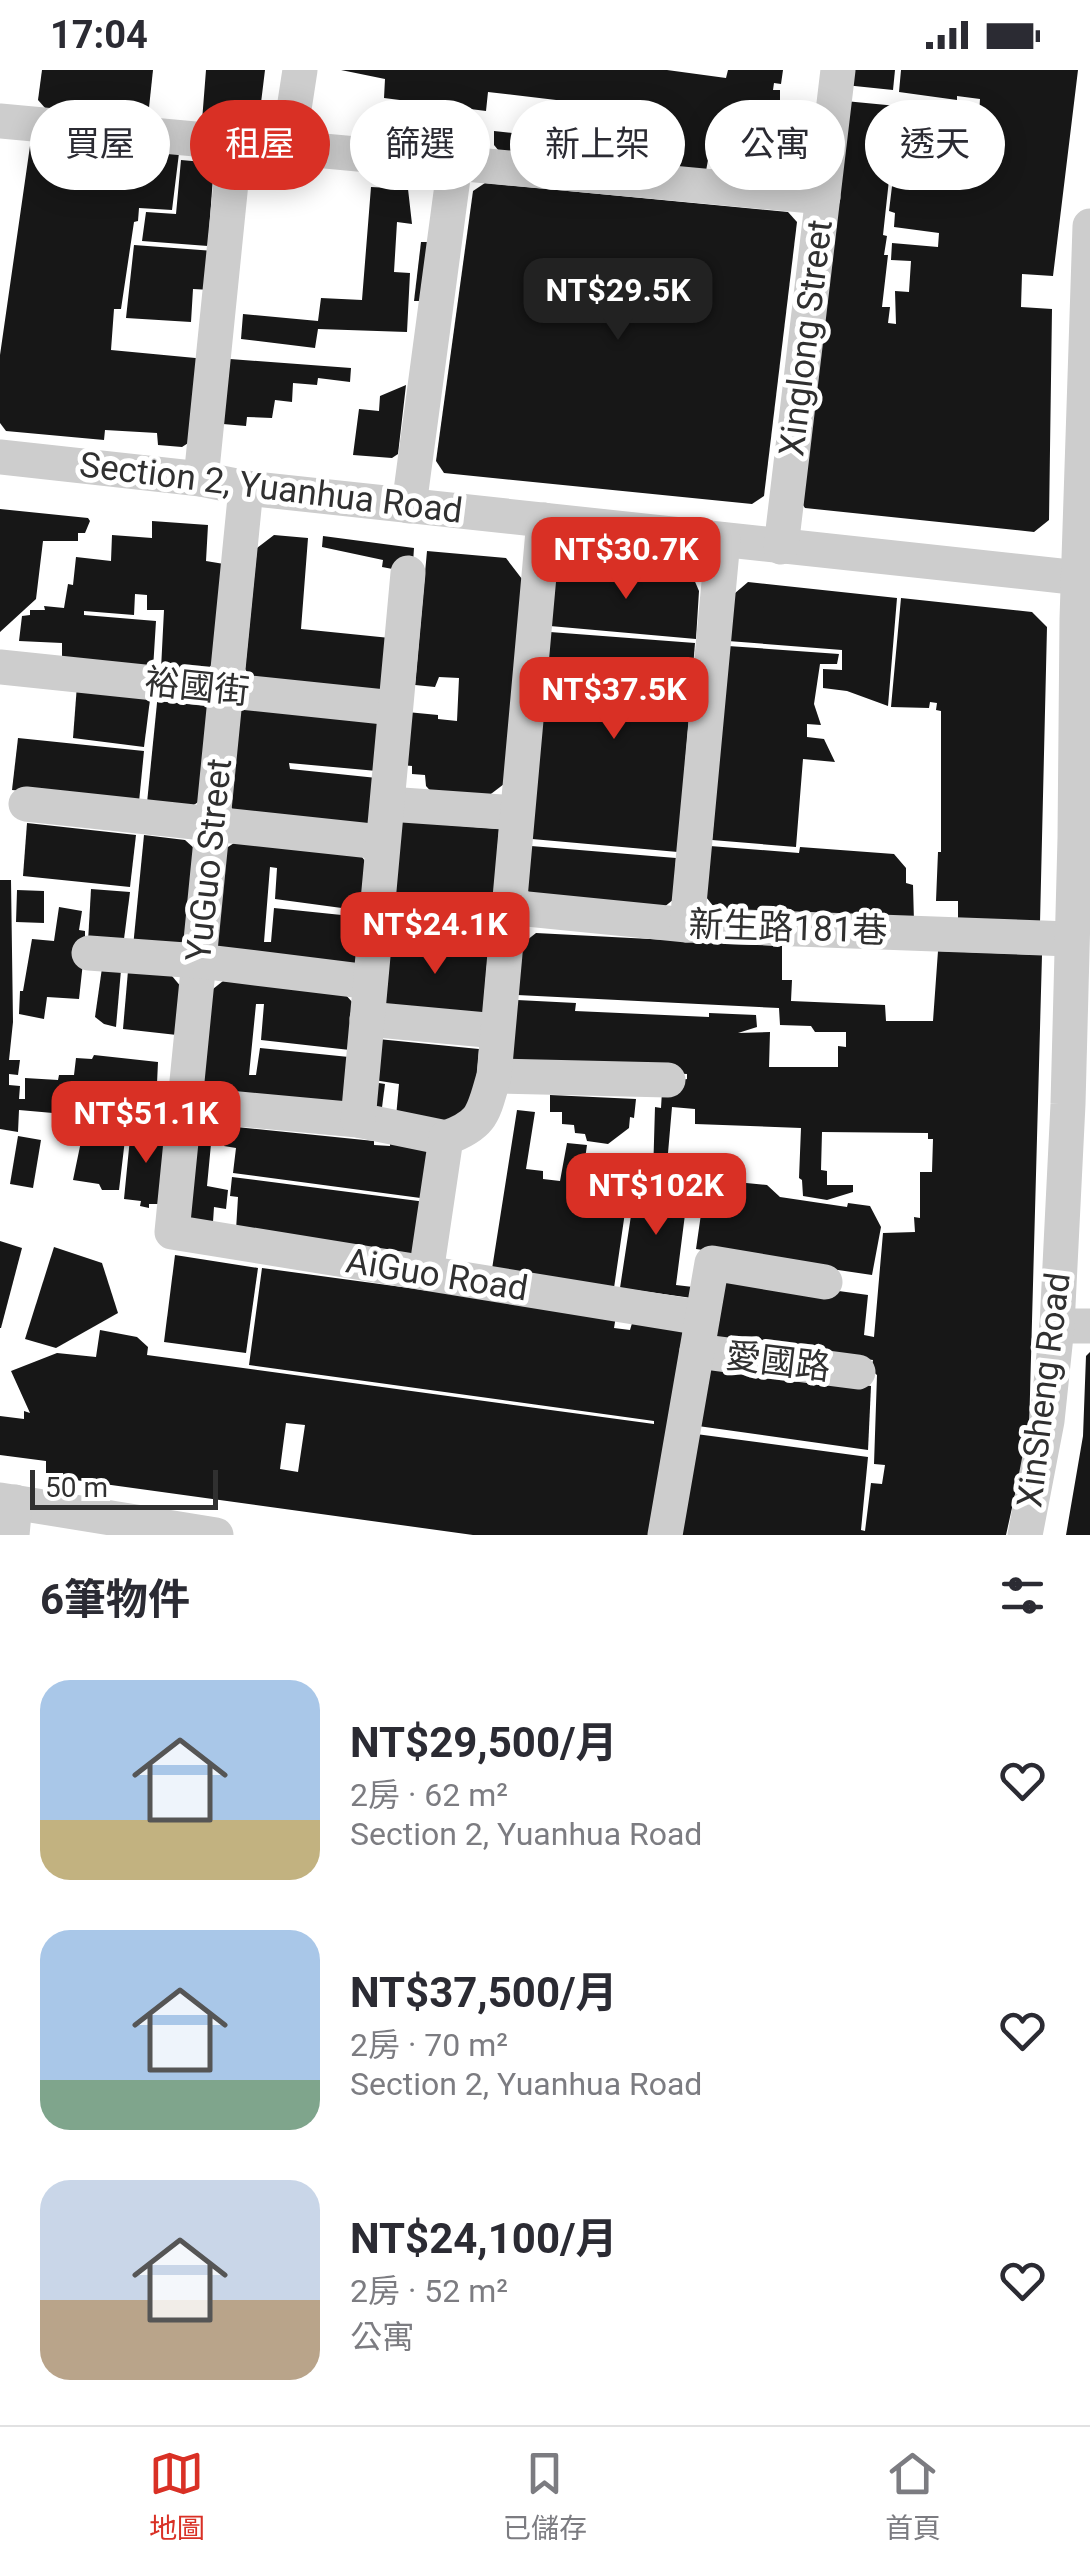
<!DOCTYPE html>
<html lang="zh-TW">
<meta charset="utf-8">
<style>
body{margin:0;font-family:Roboto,"Noto Sans TC",sans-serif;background:#f2f2f3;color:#2b2b33;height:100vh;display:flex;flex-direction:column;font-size:38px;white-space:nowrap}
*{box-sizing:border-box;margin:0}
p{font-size:32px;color:#7c7c81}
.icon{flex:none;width:55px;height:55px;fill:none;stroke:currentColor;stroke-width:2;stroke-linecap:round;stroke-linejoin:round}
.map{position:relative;height:1465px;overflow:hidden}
.panel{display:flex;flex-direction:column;background:#fff;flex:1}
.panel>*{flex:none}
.hud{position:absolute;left:30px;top:30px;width:1030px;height:90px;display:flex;gap:20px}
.scale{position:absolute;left:30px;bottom:25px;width:188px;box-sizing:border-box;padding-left:10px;border:5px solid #303030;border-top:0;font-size:28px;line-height:35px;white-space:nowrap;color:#303030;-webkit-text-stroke:8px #fff;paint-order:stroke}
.price{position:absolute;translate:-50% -85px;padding:0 22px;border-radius:20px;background:#d93025;color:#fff;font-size:32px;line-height:65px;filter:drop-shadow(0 2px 5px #0008)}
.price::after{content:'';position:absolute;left:50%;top:60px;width:30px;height:22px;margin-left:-15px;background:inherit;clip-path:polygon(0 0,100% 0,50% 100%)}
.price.current{background:#222;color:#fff}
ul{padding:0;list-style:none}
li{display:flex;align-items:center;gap:30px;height:250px;padding:0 40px}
li span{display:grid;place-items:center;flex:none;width:280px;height:200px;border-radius:30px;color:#555}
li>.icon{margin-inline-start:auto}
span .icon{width:120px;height:120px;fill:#fffc;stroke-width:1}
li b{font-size:42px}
h2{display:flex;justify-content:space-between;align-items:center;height:120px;padding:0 40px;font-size:42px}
.pill{padding:0 35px;border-radius:45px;background:#fff;box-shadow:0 5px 25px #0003;font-size:35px;line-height:90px}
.pill.current{background:#d93025;color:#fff}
.status{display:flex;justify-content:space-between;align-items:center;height:70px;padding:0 50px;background:#fff;direction:ltr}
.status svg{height:28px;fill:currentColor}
.dock{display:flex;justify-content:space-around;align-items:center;height:140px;border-top:2px solid #e1e1e2;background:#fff;font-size:28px;color:#7c7c81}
.dock a{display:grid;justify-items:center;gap:5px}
.dock .current{color:#d93025}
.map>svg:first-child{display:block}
.building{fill:#171717;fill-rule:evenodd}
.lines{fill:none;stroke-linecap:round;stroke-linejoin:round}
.minor{stroke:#cdcdcd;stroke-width:35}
.labels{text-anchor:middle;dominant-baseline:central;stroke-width:10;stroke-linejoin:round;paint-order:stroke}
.street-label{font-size:35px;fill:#303030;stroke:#fff}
</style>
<div class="status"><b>17:04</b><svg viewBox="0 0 49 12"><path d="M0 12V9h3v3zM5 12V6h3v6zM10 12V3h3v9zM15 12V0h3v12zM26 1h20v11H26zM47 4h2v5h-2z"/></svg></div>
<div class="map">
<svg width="1090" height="1465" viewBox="0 0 1090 1465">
<rect width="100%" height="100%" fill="#fff"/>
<g class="building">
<path d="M42 0H153L148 47 46 39 38 30Z"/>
<path d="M206 0H265L260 41 249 47 219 44V53L202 51Z"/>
<path d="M341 0H667L726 8 728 0H783L781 14 774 13 773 20H780V32L773 47 747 56 738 51 739 43 729 42 728 52 722 51 719 79H710L706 101 676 98 677 91 619 84 623 38 488 22 486 41 384 28 385 9Z"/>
<path d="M848 0H895L893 20 845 15Z"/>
<path d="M901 0H1078L1053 206 1022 204 1021 237 1052 239 1049 450 1034 462 805 438 796 425 845 31 897 36 883 165 887 166 884 185H888L882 237H890L888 253 896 254 895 221 909 222 911 191 891 190 892 173 938 177 939 163 894 157 895 143 889 141 893 108 907 109 909 102 927 104 928 98H922L923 83 896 80 901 34 979 45 980 29 957 26V30L899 22Z"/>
<path d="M494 61 531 65V84L499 81 494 75Z"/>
<path d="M45 70 179 83 172 140 139 138 138 151 134 152 121 239H114L111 280 206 289 199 366 182 377 158 375 157 363 105 360 104 370 6 361 0 353V285L30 76Z"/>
<path d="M181 90 214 93 208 176 142 171 146 142 176 144Z"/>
<path d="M485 113 788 142 797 152 764 426 752 434 444 403 436 391 473 121Z"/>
<path d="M371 117 408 119 412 154 397 152 394 202 410 203 407 262 318 259 315 278 241 269 243 244 318 251 321 228 362 230Z"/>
<path d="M421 172H429L422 231H414Z"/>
<path d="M134 175 214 181 211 220 193 219 191 252 126 248Z"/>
<path d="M230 289 351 298 350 312 318 308 317 315 293 313 292 332 275 330 272 348 247 347 246 356 223 354Z"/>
<path d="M406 315 398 384 392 388 353 385 359 339 379 341 380 326Z"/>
<path d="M0 439 88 448 90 451 85 463H78V471H43L36 529 0 562Z"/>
<path d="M152 451 208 455 206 491 224 494 215 592 202 604 161 599 164 540H147V525L135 524 134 545 84 541V545L156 551 153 599 62 588V573L19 571 22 546 30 545V540H45L44 536 64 538 68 514 73 515 76 487 111 491 112 465 152 468Z"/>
<path d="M274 465 308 468 301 559 390 568 381 620 251 608 245 599 257 478Z"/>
<path d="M323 466 414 478 413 493 398 500 382 497 383 490 322 477Z"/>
<path d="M427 481 506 488 522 509 504 714 483 730 436 727 426 716 425 705 412 704V696L401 695 407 642 438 645V649L457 651 459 608 439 607 435 617 415 615Z"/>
<path d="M572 494 693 507 699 521 696 569 550 556 556 505Z"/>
<path d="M748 512 897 528 888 636 847 621 823 618V599L842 600V580L728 571 734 524Z"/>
<path d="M901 528 1032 542 1047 557 1040 853 958 851V831H936L938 782H941V641L936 640 937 633 930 632 929 638 891 637Z"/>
<path d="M550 562 695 573 678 782 532 769Z"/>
<path d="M728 576 839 584 837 594H820L814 634 821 655 807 654V667L824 669 835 692 803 689 796 777 712 770Z"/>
<path d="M77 615 151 622 144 677 73 668Z"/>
<path d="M158 623 199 627 210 640 201 730 188 739 147 733Z"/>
<path d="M252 633 375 645 382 658 377 701 289 693 290 699 377 708 373 753 362 759 239 749 231 737 240 642Z"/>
<path d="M18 668 144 681 139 732 12 720Z"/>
<path d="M397 751 499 759 493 846 391 835Z"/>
<path d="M27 753 136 765 130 817 23 806Z"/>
<path d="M144 765 185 770 195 779 187 875 133 877Z"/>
<path d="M237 771 359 783 368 795 364 841 275 829 277 798 270 797 264 872H271L274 838 361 847 358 892 347 899 217 877 225 779Z"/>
<path d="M531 776 676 788 674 829 663 838 537 831 526 819Z"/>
<path d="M710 776 799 783 800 777 894 784 906 798V813L913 815 914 852 718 842 706 827Z"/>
<path d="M0 810H11L13 952 9 990H20L18 1005 9 1004V1015L20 1016 19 1029H25V1008L58 1010 59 1005H74L76 988 92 989 94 985 158 992 156 1035 73 1026 72 1038 54 1037 53 1043 19 1040 18 1062 0 1059Z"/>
<path d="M91 819 130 822 123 877 88 872Z"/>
<path d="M17 820 44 821V853L16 852Z"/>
<path d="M59 837 82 841 79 860 85 861V874L79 929 47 927 44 949 19 944 20 921H23L32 869 54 871Z"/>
<path d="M387 860 489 870 482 954 381 944Z"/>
<path d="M536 863 782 876V910H792L791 931 885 935 886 951H933L938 881 1042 885 1029 1361 1006 1465H679L696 1364 868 1387 861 1460 865 1461 871 1413 882 1414 885 1395 874 1394 877 1305 871 1300 873 1290 710 1269 721 1205 868 1225 864 1265 874 1267 883 1163 915 1162 914 1147 920 1148V1102H932L933 1069H928V1063L822 1062 821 1100 827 1101V1115H853V1122L827 1130 803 1126 802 1110 799 1108 801 1058 695 1054V1039L672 1037 666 1106 653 1105 655 1037 661 1038 662 1021 678 1011 687 1009V1004L511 995 517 930 576 933 575 941 709 947V943L756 945 757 957 738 963 770 962 769 997H838V976L846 977V962H815L811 956 780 955 779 938 517 925 522 874Z"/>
<path d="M102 898 121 900 116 957 104 954 95 947Z"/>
<path d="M128 901 172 906 182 918 177 965 123 959Z"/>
<path d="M223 911 344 923 353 933 350 980 261 970 264 934H256L249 1005H256L260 978 349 987 344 1031 334 1037 211 1025 202 1013 213 919Z"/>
<path d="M378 969 479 979 474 1044 467 1055 396 1047 399 1014 374 1010Z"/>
<path d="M366 1011 385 1014 381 1045 365 1034Z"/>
<path d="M550 1025 636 1029 634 1048 630 1047 629 1058 608 1074 587 1071 585 1064 575 1063 574 1055 562 1054V1042H550Z"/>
<path d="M517 1040 535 1042 526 1099 543 1101V1109L560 1111 567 1073 587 1075 585 1089 628 1091 631 1101 614 1218 492 1199Z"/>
<path d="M194 1051 213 1053 207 1116 228 1120 226 1139 214 1137 213 1152 184 1153Z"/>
<path d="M226 1056 374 1071V1075L390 1076V1073L424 1075 432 1086 428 1129 233 1103 236 1078 224 1076Z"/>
<path d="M84 1057 126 1061 119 1120H102L99 1114 73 1110Z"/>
<path d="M131 1058 167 1061 161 1134H149V1138L140 1136 141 1131 124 1129Z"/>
<path d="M18 1066 41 1070 33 1118 10 1114Z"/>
<path d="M637 1106 689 1113 676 1215 693 1217 692 1228 620 1218Z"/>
<path d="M232 1107 426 1132 418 1186 236 1160 238 1127 230 1126Z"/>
<path d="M706 1109 767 1115 780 1127 847 1137 848 1133 870 1136 881 1157 872 1205 696 1179Z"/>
<path d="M0 1171 22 1178 1 1258H0Z"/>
<path d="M54 1177 102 1193 118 1243 56 1278 25 1269Z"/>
<path d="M175 1185 258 1198 246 1283 164 1272Z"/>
<path d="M262 1198 616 1246 614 1258 630 1260 633 1250 679 1256 686 1268 656 1465H473L46 1406V1391L0 1385V1346L24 1349V1341L30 1343 11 1301 57 1283 96 1287 100 1260 137 1267 148 1277 147 1285 654 1354V1351L249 1295ZM286 1353 305 1355 298 1402 280 1399Z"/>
<path d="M1090 1282V1465H1066L1083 1366 1086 1286Z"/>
<path d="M707 1293 871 1316 868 1380 698 1356Z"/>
</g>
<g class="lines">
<g class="minor">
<path d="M0 51 823 127"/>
<path d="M288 78 300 0"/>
<path d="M0 387 201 409 246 418 1090 509"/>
<path d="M201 409 235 73"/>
<path d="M246 418 172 1162 702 1248"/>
<path d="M409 436 455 93"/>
<path d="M781 477 838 0"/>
<path d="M0 597 394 638"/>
<path d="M26 734 381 772"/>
<path d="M388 734 517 743"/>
<path d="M507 837 687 855 1070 869"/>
<path d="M375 841 506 854"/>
<path d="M687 855 723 470"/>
<path d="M89 883 199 891 370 912"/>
<path d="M367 949 497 961"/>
<path d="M494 1006 668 1010"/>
<path d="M185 1034 358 1050 446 1068"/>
<path d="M358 1050 408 503"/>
<path d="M426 1203 446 1068C484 1054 483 1043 494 1006L544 450"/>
<path d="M1057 1256H1090"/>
<path d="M697 1281 858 1302"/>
<path d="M0 1430 216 1465"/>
<path d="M12 1465 15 1432"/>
<path d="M665 1465 712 1193 825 1212"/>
<path d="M1025 1465 1047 1351 1057 1256 1068 1034 1075 768 1077 549 1090 156"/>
</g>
</g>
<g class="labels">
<g class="street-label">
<text transform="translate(806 268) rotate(-83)">Xinglong Street</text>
<text transform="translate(271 418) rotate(7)">Section 2, Yuanhua Road</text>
<text transform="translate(197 617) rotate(6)">裕國街</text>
<text transform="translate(209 790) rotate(-84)">YuGuo Street</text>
<text transform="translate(788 858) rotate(2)">新生路181巷</text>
<text transform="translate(437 1205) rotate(9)">AiGuo Road</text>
<text transform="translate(778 1292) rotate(7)">愛國路</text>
<text transform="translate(1044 1320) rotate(-83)">XinSheng Road</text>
</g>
</g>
</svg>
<div class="scale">50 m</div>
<b class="price current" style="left:618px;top:273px">NT$29.5K</b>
<b class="price" style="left:626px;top:532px">NT$30.7K</b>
<b class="price" style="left:614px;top:672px">NT$37.5K</b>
<b class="price" style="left:435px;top:907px">NT$24.1K</b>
<b class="price" style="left:146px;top:1096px">NT$51.1K</b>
<b class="price" style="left:656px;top:1168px">NT$102K</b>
<div class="hud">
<a class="pill">買屋</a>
<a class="pill current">租屋</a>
<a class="pill">篩選</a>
<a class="pill">新上架</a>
<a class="pill">公寓</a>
<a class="pill">透天</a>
</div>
</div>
<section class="panel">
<h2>6筆物件<svg class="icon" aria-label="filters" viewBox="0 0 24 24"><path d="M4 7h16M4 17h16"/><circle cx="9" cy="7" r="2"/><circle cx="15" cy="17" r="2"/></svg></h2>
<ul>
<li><span style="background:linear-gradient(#a9c7e8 70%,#c2b280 0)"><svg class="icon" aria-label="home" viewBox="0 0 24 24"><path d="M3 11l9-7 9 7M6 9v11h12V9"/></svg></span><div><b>NT$29,500/月</b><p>2房 · 62 m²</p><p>Section 2, Yuanhua Road</p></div><svg class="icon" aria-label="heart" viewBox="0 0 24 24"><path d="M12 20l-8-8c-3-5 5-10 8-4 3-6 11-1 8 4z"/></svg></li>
<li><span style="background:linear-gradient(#a9c7e8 75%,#7fa58c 0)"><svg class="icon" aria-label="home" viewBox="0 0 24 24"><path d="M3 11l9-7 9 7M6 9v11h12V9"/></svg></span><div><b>NT$37,500/月</b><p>2房 · 70 m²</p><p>Section 2, Yuanhua Road</p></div><svg class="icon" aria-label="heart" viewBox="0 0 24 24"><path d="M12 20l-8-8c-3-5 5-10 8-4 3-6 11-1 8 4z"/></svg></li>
<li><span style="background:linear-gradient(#c9d6e8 60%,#b9a48a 0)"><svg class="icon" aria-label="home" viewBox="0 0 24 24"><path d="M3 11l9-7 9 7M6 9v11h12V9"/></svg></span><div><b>NT$24,100/月</b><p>2房 · 52 m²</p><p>公寓</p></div><svg class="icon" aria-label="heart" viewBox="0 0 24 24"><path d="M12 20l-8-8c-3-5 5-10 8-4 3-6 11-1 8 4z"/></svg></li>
</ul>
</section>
<nav class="dock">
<a class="current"><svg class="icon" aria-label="map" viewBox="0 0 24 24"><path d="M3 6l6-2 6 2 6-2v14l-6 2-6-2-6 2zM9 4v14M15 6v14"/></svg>地圖</a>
<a><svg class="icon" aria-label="saved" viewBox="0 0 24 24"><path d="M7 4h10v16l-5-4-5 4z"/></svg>已儲存</a>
<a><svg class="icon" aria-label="home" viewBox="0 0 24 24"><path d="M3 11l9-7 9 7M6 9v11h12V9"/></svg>首頁</a>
</nav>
